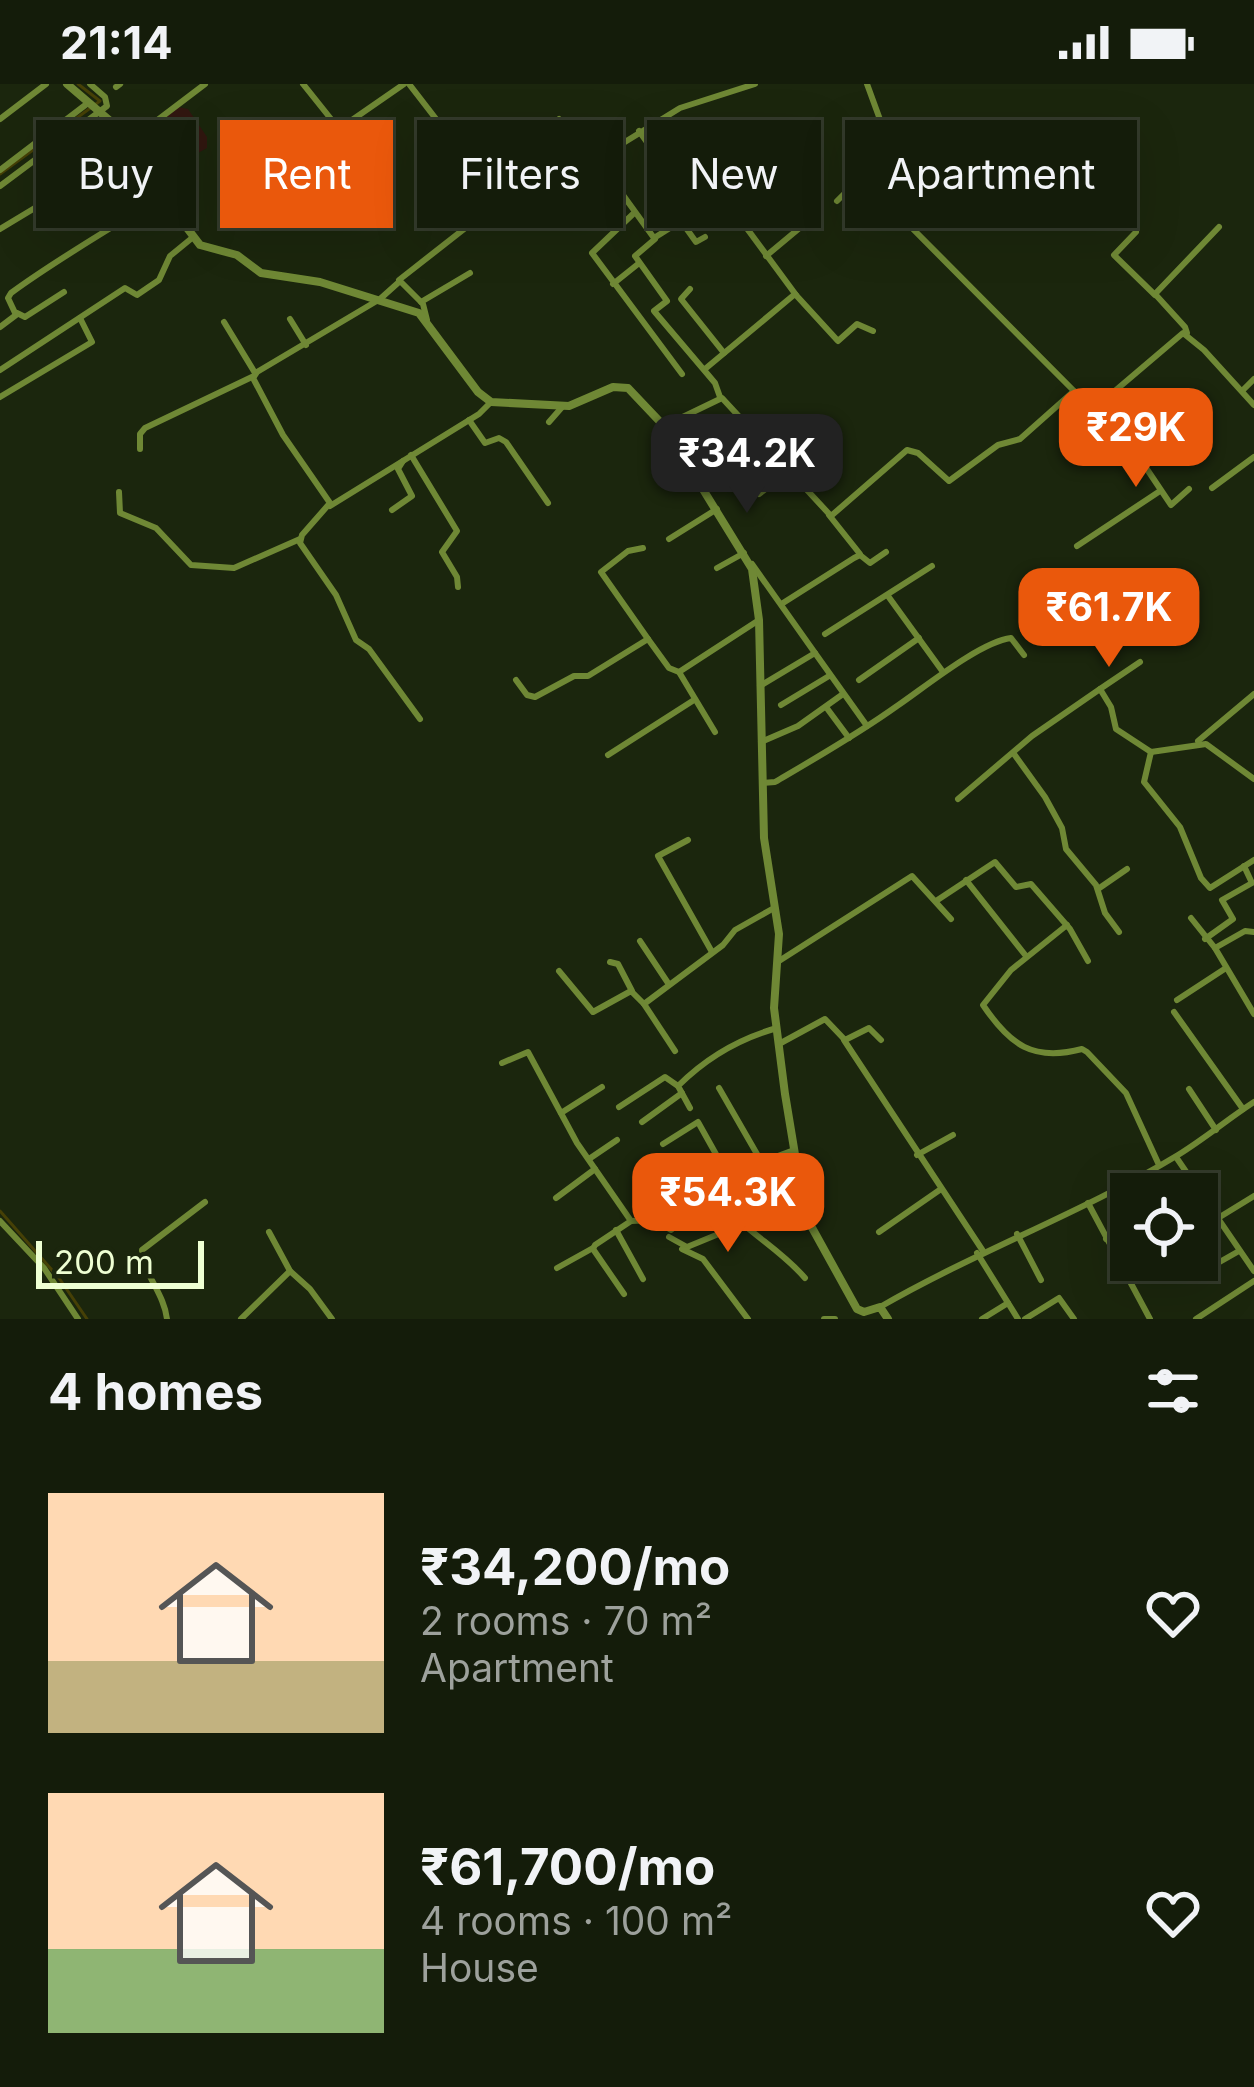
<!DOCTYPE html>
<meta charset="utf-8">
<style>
body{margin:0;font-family:Inter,sans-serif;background:#212918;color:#f1f3f6;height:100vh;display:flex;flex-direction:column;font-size:45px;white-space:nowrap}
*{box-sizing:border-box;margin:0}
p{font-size:39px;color:#9da19c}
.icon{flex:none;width:66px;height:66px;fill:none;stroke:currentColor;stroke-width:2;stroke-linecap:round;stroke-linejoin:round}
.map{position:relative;height:1235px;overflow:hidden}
.sheet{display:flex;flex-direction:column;background:#141c0a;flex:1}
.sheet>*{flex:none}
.banner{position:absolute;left:36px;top:36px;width:1182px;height:108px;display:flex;gap:24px}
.buttons{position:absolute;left:1110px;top:1089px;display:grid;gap:24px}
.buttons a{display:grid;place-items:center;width:108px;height:108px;border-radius:0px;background:#141c0a;box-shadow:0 12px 48px #0002,0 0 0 3px #333a2b;font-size:60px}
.scale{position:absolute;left:36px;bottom:30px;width:168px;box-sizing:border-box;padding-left:12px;border:6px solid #eeffd3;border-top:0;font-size:33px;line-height:42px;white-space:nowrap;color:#eeffd3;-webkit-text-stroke:9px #1b260d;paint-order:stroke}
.price{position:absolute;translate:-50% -102px;padding:0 27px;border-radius:24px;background:#ea580c;color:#fff;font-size:39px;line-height:78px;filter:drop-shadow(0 3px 6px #0008)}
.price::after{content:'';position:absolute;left:50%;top:72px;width:36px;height:27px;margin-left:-18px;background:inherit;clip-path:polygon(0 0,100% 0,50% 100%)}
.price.current{background:#222;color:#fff}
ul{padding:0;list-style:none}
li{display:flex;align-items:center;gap:36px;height:300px;padding:0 48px}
li span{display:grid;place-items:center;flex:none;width:336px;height:240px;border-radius:0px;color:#555}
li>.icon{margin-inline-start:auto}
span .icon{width:144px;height:144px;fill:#fffc;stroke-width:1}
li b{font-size:51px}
h2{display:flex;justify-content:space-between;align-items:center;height:144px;padding:0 48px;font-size:51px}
.chip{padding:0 42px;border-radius:0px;background:#141c0a;box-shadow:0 12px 48px #0002,0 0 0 3px #333a2b;font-size:42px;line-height:108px}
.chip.current{background:#ea580c;color:#fff}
.status{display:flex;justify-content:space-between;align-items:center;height:84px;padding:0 60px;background:#141c0a;direction:ltr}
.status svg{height:33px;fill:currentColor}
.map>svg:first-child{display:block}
.green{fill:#311710}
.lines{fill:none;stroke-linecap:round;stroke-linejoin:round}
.stream{stroke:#464006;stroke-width:3}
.minor{stroke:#6f8835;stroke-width:6}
.tertiary{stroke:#6f8835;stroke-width:8}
</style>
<div class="status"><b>21:14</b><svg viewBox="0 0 49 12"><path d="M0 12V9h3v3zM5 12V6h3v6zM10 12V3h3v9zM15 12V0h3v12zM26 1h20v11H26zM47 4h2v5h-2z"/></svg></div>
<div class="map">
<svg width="1254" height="1235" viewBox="0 0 1254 1235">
<rect width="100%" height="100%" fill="#1b260d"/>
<path class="green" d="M178 23 188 25 207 53V64L182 78 156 41 157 35Z"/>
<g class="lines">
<g class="stream">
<path d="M0 90 100 17 78 0"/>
<path d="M0 1127 59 1194 87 1235"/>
</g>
<g class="minor">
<path d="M303 0 339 45 404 0"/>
<path d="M409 0 477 88 479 103 493 121"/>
<path d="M867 0 882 41 935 97 905 137 1073 306"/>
<path d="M116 3 120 0"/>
<path d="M0 35 46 0"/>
<path d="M559 35 580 67"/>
<path d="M639 47 659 75 675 70 692 93"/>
<path d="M854 52 868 76 861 94"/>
<path d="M597 75 654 154 681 137 696 158 705 153"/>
<path d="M0 86 88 19"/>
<path d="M0 102 107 22 105 13 90 0"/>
<path d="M837 117 860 94 905 136"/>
<path d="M633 130 592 169 682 290"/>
<path d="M737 131 796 211"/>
<path d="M0 145 68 104 205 0"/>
<path d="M1136 148 1114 171 1155 211"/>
<path d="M655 155 635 172 667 217 654 227 715 299 720 313"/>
<path d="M766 172 802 142"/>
<path d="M399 198 380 215 257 288 253 294 283 351 330 419 302 451 300 459 336 511 356 556 369 565 420 635"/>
<path d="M613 200 638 180"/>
<path d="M690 205 681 215 724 269"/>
<path d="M421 218 470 189"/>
<path d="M17 229 25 233 64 208"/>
<path d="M290 235 306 261"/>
<path d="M427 236 423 220 399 196 524 98 577 68 599 74 680 24 755 0"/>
<path d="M224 238 255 289"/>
<path d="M0 243 16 231 8 214 11 209C60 173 111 145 161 112"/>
<path d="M1187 249 1185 243 1155 210 1219 143"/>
<path d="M705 285 795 210 838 257 857 240 873 247"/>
<path d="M0 286 125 204 137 211 159 196 170 172 192 154"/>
<path d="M1242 307 1254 295"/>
<path d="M0 313 92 258 80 234"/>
<path d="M1094 323 1106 337 1120 345 1171 421 1189 405"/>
<path d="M469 336 485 359 499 354 506 358 548 419"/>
<path d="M549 338 563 322"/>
<path d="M664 342 722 314 831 432 907 366 918 369 949 397 998 361 1020 355 1074 307 1096 323 1183 249 1204 266 1254 321"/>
<path d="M140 365V350L145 344 254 292"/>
<path d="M411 371 457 447 442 468 457 493 458 503"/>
<path d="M1212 404 1254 373"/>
<path d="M119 408 120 429 156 444 191 481 234 484 300 455"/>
<path d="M759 410 789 387"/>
<path d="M330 422 479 330 491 318"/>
<path d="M392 426 412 412 398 385 403 377"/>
<path d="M829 431 860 470"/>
<path d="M669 455 717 425"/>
<path d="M1077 462 1160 407"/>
<path d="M643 464 628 467 601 488 648 555"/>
<path d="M752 480 815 569"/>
<path d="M717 484 744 469"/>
<path d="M888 512 943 588"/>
<path d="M783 519 854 474 860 471 870 479 886 468"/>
<path d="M825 550 932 482"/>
<path d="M516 596 527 611 535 613 574 592H588L648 555 669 584 679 588"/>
<path d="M859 596 919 554"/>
<path d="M760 602 815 569 867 642"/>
<path d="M1100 605 1140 578"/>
<path d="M781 621 829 592"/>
<path d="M826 623 849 654"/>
<path d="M715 648 679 588 759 536"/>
<path d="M1198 657 1254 610"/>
<path d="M761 658 798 642 843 610"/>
<path d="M1151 668 1144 698 1180 743 1201 794 1210 804 1254 776"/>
<path d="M1014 670 1045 713 1062 744 1066 765 1096 801 1105 829 1119 848"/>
<path d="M608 671 694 616"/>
<path d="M762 699 775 698C816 674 858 650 897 622 925 603 980 558 1011 554L1024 571"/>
<path d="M958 715 1032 652 1100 605 1111 623 1116 645 1151 668 1206 660 1254 695"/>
<path d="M688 756 658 772 712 868"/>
<path d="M966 796 1026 872"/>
<path d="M1098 805 1127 785"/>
<path d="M936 817 995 778 1016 803 1031 800 1070 845 1088 877"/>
<path d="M1191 834 1215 864"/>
<path d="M1067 841 1011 886 983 921C1010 961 1033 978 1082 965L1087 968 1126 1009 1159 1081"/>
<path d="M1254 848 1245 847 1215 864 1254 930"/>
<path d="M1205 855 1233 835 1222 816 1252 799 1244 782"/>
<path d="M640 857 668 899"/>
<path d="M779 877 912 792 951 835"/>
<path d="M610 878 618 880 632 907"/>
<path d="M559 887 593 928 631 907 644 920 723 861 735 846 774 824"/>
<path d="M1177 916 1226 884"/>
<path d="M644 920 675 967"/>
<path d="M1174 928 1243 1025"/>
<path d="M844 956 983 1167"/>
<path d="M779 960 825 935 845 956 869 944 881 956"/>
<path d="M502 979 528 968 577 1059 631 1137"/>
<path d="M719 1004 761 1077"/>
<path d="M1189 1005 1216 1046"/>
<path d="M619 1023 665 993 678 1002"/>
<path d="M690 1024 678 1002C707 973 738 955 777 944"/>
<path d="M561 1029 602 1003"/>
<path d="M642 1038 682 1009"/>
<path d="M663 1060 698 1038 731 1097"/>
<path d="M917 1071 953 1051"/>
<path d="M1176 1073 1254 1187"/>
<path d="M589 1075 617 1056"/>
<path d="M687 1084 707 1114"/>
<path d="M735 1094 762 1132"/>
<path d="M556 1114 595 1085"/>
<path d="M1088 1119 1150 1235"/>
<path d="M0 1137 44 1184 78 1235"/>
<path d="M616 1146 643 1195"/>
<path d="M1197 1147 1254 1112"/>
<path d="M269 1148 290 1187 310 1205 332 1235"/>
<path d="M879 1148 941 1105"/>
<path d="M1017 1150 1041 1196"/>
<path d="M669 1153 687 1163 743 1140C765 1159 786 1172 805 1194"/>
<path d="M1106 1155 1118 1148 1131 1150"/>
<path d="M682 1165 703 1175 748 1235"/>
<path d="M977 1169 1018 1235"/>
<path d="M1197 1169 1209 1184 1239 1167"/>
<path d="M557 1184 593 1164"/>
<path d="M624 1210 593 1165 595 1161 631 1137 654 1136 671 1146 751 1082 794 1066"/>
<path d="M880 1223C977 1167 1082 1129 1178 1071 1204 1055 1228 1035 1254 1018"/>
<path d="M167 1235C164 1209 143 1190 142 1166L205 1118"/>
<path d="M241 1235 290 1187"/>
<path d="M824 1235H835"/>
<path d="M982 1235 1008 1219"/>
<path d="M1025 1235 1059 1214 1074 1235"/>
<path d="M1196 1235 1254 1197"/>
</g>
<path class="tertiary" d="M67 0 122 47 143 86 200 161 237 171 261 189 320 198 419 229 478 308 491 318 569 322 613 303 628 304 664 342 752 485 759 536 764 754 779 850 774 924 785 1010 805 1131 857 1225 864 1228 880 1223 888 1235"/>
</g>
</svg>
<div class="buttons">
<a><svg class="icon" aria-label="locate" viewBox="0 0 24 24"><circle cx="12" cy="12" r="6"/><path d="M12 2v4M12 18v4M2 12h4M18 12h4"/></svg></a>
</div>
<div class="scale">200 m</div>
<b class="price" style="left:1136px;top:406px">₹29K</b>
<b class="price current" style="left:747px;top:432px">₹34.2K</b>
<b class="price" style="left:1109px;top:586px">₹61.7K</b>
<b class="price" style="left:728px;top:1171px">₹54.3K</b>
<div class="banner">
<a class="chip">Buy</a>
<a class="chip current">Rent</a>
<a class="chip">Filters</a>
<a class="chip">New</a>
<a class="chip">Apartment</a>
</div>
</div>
<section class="sheet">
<h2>4 homes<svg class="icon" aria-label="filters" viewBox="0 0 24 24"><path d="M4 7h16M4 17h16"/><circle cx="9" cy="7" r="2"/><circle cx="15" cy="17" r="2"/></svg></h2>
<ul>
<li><span style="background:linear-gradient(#ffd9b3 70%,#c2b280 0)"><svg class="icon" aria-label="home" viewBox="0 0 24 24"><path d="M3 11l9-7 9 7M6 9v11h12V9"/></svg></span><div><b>₹34,200/mo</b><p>2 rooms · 70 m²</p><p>Apartment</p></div><svg class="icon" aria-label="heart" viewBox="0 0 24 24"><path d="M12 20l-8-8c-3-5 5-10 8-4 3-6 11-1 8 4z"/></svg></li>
<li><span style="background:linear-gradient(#ffd9b3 65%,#8fb573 0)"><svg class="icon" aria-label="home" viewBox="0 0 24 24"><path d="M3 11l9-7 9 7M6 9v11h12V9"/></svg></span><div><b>₹61,700/mo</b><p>4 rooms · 100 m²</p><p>House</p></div><svg class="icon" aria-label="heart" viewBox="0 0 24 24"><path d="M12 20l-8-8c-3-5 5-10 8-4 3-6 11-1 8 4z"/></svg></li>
</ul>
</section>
